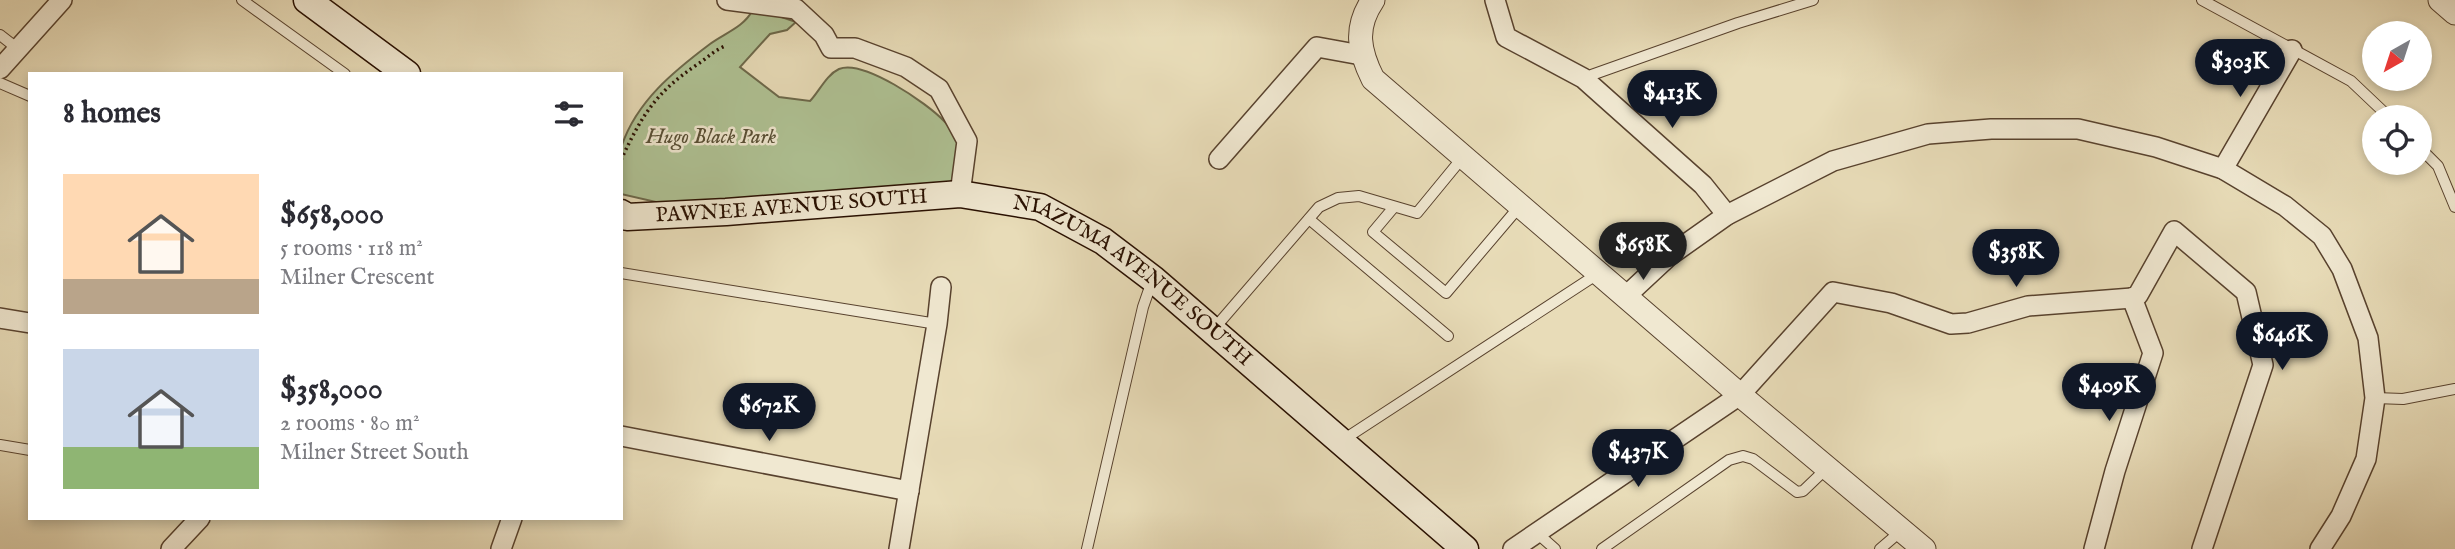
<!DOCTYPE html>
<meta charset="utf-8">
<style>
body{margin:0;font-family:"IM FELL English",serif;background:#f7f7f7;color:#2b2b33;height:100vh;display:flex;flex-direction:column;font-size:26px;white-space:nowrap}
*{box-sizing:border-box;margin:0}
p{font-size:23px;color:#7c7c81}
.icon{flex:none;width:38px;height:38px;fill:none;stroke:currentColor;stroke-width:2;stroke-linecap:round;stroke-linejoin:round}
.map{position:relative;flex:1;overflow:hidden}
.drawer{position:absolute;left:28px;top:72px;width:595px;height:448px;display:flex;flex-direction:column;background:#fff;border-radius:0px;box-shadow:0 4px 10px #0003}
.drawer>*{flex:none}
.needle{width:46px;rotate:219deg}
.buttons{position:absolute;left:2362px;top:21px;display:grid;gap:14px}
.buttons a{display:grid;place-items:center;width:70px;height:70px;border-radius:50%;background:#fff;box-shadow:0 4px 10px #0003;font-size:35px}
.price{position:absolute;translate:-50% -60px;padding:0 16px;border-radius:24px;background:#111827;color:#fff;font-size:23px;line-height:46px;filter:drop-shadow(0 2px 4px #0008)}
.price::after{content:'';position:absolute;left:50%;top:42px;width:21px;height:16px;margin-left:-10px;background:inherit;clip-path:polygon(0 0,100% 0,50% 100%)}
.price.selected{background:#222;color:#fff}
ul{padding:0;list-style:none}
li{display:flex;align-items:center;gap:21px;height:175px;padding:0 35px}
li span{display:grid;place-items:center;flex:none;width:196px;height:140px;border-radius:0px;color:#555}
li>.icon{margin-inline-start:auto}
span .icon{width:84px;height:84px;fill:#fffc;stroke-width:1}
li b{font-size:30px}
h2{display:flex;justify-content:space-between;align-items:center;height:84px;padding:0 35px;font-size:30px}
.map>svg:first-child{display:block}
.green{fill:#afc294;stroke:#6c684a;stroke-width:2}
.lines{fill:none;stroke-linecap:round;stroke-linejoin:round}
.service-casing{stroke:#58422e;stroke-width:12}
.minor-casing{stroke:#58422e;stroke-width:22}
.tertiary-casing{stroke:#58422e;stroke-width:25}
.secondary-casing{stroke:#280f00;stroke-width:29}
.path{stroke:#280f00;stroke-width:3.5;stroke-dasharray:2 3.5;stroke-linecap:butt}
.service{stroke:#f0e8d1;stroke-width:10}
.minor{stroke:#f0e8d1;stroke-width:19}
.tertiary{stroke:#f0e8d1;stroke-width:23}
.secondary{stroke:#f0e8d1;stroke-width:26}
.labels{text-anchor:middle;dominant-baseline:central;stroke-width:5;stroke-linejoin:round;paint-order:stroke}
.park-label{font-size:21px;font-style:italic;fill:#574e34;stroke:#f0e8d1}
.street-label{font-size:21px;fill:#280f00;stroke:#f0e8d1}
</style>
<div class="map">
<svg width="2455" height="549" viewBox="0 0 2455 549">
<rect width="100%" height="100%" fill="#e8dcb8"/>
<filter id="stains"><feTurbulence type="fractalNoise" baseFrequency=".00286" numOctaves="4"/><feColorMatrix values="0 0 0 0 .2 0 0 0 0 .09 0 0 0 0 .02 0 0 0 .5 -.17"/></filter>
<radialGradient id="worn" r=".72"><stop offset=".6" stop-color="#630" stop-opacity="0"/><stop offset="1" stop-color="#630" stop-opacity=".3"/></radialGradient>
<path class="green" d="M752 11 767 12 796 22 787 30 770 34 740 67 779 97 810 101C819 92 826 75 839 69 863 59 927 103 944 121 950 127 955 135 961 142L951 189 669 205 621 194C621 180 617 159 622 145 637 101 674 71 710 44 723 34 744 27 752 11Z"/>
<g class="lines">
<g class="service-casing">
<g id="service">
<path d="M242 0 345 74"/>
<path d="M2202 0 2351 81 2389 117"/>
<path d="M0 35 18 49"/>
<path d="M1583 78 1738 23 1813 0"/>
<path d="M0 83 30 96"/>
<path d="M2420 148 2438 166 2455 207"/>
<path d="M1394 207 1373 232 1446 293 1519 207"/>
<path d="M1309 219 1448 336"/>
<path d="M621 273 937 324"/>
<path d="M1213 330 1319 207 1338 198 1359 196 1417 213 1463 157"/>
<path d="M2375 398 2403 399 2455 389"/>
<path d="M1343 440 1599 273"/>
<path d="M0 445 30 450"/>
<path d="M1537 533 1555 549"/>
<path d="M1087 549 1143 307 1152 281"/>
<path d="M1602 549 1729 460 1743 456 1753 459 1797 492 1803 491 1827 468"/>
<path d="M1880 549 1901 531"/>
</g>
</g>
<g class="minor-casing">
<g id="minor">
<path d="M727 0 796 9 824 35 831 48H855L906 67 939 89 967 141 960 194"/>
<path d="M1495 0 1506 37 1583 78 1703 185 1727 215"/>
<path d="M0 69 62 0"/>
<path d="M1219 159 1317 47 1361 55"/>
<path d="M2223 169 2292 50"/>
<path d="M1626 296 1669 256 1727 215 1833 161 1928 134 1991 129H2078L2156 147 2223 169 2285 206 2322 236 2342 269 2368 338 2375 398 2366 459 2341 516 2320 549"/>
<path d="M2132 298 2138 295 2174 231 2246 292 2263 365 2202 549"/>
<path d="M0 318 30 323"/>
<path d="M621 436 909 491"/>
<path d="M171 549 200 518"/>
<path d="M501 549 512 518"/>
<path d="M899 549 937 324 941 287"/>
<path d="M1513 549 1740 395 1833 292 1891 303 1951 324 1968 323 2028 306 2132 298"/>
<path d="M2094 549 2115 471 2153 353 2132 298"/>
</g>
</g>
<g class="tertiary-casing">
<g id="tertiary">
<path d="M1373 0C1354 28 1359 51 1373 79L1740 395 1924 549"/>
<path d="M2440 0 2455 13"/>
</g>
</g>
<g class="secondary-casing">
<g id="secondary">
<path d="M307 0 407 74"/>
<path id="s1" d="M621 213 627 217 726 212 960 194 1040 207 1103 241 1153 279 1465 549"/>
</g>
</g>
<path class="path" d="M621 160C642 115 656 92 698 64 707 58 715 50 725 46"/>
<use href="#service" class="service"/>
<use href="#minor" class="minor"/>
<use href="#tertiary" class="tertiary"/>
<use href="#secondary" class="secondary"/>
</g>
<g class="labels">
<g class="park-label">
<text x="711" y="137">Hugo Black Park</text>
</g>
<g class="street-label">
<text stroke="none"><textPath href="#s1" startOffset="172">PAWNEE AVENUE SOUTH</textPath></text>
<text stroke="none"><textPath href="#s1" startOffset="539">NIAZUMA AVENUE SOUTH</textPath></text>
</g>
</g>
<rect width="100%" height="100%" filter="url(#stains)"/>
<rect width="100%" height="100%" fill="url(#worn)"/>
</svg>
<div class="buttons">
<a><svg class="needle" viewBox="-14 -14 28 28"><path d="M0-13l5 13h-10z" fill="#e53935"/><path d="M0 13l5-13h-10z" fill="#7c7c81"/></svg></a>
<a><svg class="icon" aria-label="locate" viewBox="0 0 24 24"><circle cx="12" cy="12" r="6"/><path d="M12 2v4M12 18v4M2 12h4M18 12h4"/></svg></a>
</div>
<b class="price" style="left:2240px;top:99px">$303K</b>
<b class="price" style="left:1672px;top:130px">$413K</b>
<b class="price selected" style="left:1643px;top:282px">$658K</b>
<b class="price" style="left:2016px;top:289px">$358K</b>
<b class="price" style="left:2282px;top:372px">$646K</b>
<b class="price" style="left:2109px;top:423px">$409K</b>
<b class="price" style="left:769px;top:443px">$672K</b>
<b class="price" style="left:1638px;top:489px">$437K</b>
<section class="drawer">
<h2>8 homes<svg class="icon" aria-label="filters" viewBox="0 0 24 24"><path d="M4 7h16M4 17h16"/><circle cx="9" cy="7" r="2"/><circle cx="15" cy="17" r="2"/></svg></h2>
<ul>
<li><span style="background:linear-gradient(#ffd9b3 75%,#b9a48a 0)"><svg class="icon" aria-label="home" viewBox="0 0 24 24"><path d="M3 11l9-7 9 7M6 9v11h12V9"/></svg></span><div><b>$658,000</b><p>5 rooms · 118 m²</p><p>Milner Crescent</p></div></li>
<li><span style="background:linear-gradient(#c9d6e8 70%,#8fb573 0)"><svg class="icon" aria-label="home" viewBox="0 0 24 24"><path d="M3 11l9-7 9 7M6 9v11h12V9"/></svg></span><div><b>$358,000</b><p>2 rooms · 80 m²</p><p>Milner Street South</p></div></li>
</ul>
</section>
</div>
